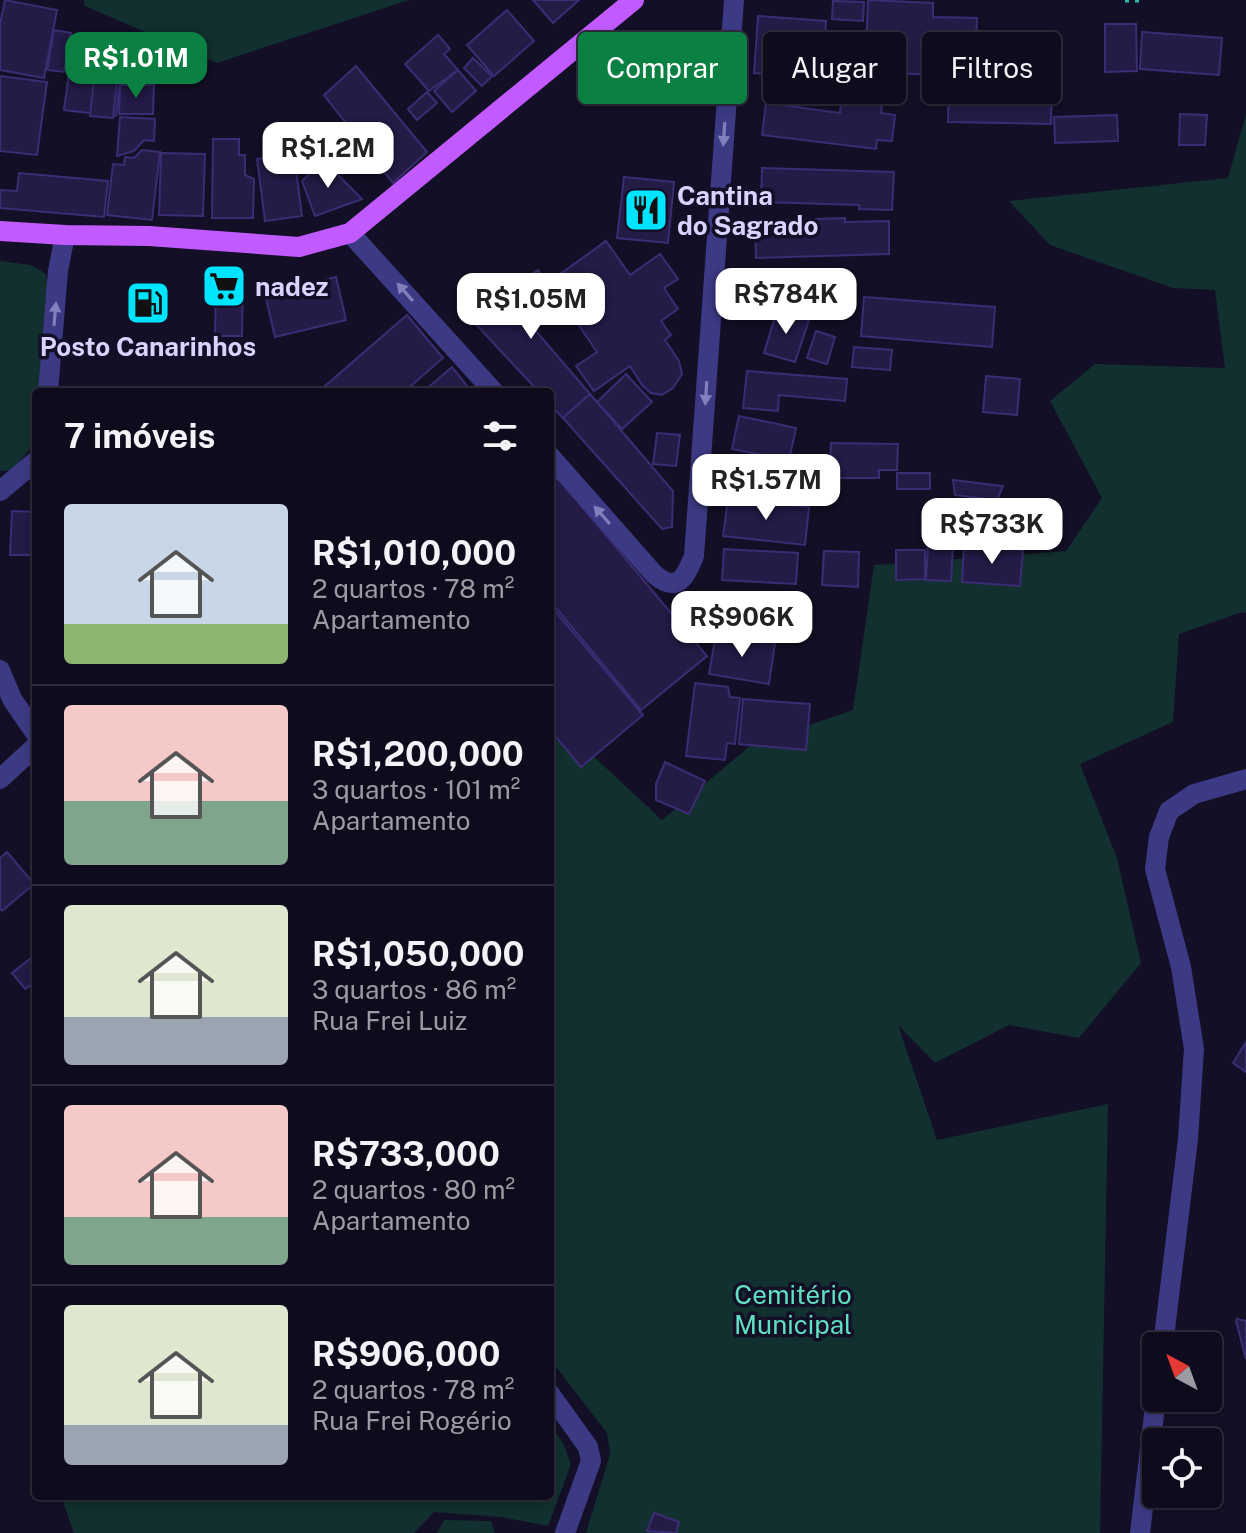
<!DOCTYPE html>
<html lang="pt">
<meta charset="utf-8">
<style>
body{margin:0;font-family:"Public Sans",sans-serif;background:#171425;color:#f1f3f6;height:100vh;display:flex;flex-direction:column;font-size:30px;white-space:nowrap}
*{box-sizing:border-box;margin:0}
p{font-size:26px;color:#9b9ba3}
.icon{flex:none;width:44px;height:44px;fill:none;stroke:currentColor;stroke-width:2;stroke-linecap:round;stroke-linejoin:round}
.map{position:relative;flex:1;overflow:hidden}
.details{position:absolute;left:32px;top:388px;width:522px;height:1112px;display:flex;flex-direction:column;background:#0e0b1c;border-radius:8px;box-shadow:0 4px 12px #0003,0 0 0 2px #2e2b3b}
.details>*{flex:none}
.guide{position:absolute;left:578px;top:32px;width:548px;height:72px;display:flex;gap:16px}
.needle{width:52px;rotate:319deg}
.tools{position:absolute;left:1142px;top:1332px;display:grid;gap:16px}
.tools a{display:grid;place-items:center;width:80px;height:80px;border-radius:8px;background:#0e0b1c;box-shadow:0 4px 12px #0003,0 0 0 2px #2e2b3b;font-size:40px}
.price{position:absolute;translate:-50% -68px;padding:0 18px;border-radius:16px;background:#fff;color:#222;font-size:26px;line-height:52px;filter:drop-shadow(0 2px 4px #0008)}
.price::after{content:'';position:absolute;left:50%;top:48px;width:24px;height:18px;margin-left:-12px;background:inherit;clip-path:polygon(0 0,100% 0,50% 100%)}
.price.current{background:#0b8043;color:#fff}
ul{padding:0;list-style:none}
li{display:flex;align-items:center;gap:24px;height:200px;padding:0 32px}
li+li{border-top:2px solid #2e2b3b}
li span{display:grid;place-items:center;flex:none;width:224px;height:160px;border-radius:8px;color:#555}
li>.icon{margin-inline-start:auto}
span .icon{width:96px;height:96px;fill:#fffc;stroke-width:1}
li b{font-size:34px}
h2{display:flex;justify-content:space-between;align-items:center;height:96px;padding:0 32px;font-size:34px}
.pill{padding:0 28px;border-radius:8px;background:#0e0b1c;box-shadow:0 4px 12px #0003,0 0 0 2px #2e2b3b;font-size:28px;line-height:72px}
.pill.current{background:#0b8043;color:#fff}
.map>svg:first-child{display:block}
.green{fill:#12302f}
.building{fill:#241b47;stroke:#3b2d73;stroke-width:2}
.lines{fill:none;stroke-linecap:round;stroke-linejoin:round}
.path{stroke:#2fb8b0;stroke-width:5;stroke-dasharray:4 6;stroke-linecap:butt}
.minor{stroke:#3d3a85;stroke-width:20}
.major{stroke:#c25bff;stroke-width:20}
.oneway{fill:#837fbc}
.labels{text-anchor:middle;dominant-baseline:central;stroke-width:7;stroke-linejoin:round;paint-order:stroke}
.poi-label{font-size:26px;font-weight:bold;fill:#d9d4ff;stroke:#130f26;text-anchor:start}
.park-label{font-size:26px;fill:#5fe0c0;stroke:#130f26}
</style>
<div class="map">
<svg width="1246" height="1533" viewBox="0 0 1246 1533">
<rect width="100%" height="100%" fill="#130f26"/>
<g class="green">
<path d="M84 0H409L217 63 85 6Z"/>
<path d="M1246 114V613L1242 612 1179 634 1173 722 1080 764 1117 858 1141 963 1079 1038 1009 1025 935 1063 898 1025 937 1140 1108 1104 1100 1533H586L610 1454 607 1433 550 1359V738L590 753 662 820 751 745 853 710 874 565 1066 551 1102 498 1050 401 1095 364 1225 368 1215 290 1173 288 1050 245 1009 201 1228 178Z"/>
<path d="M0 261 31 265 46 274 51 313 40 392H36L32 446 13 470 0 471Z"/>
<path d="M550 1424 563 1443 571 1464 548 1526 501 1517 434 1512 414 1533H74L61 1496H550Z"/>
<path d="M444 1520 491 1521 495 1533H437Z"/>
</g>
<g class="building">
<path d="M5 0 57 10 44 78 0 70V24Z"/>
<path d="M533 0H579L553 23Z"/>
<path d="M868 0 933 3V17L977 18 976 46 997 47V55H1009L1008 78 865 72Z"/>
<path d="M833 1 864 2 863 21 832 19Z"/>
<path d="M507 10 534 41 494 76 467 45Z"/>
<path d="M758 16 826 21 822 78 754 73Z"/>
<path d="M1105 24H1136L1137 71 1105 72Z"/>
<path d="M54 30 71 33 64 72 47 70Z"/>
<path d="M1142 32 1222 38 1219 75 1140 69Z"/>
<path d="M438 35 450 49 444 54 458 70 429 91 405 64Z"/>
<path d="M82 39 125 44 116 116 64 110 71 58 80 59Z"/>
<path d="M473 58 492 76 482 86 464 68Z"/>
<path d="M1053 61V75H1030L1029 62Z"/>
<path d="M356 66 427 152 393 183 324 95Z"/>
<path d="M458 70 476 91 452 112 434 91Z"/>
<path d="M0 76 47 82 37 155 0 151Z"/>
<path d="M94 80 117 82 113 118 90 116Z"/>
<path d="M949 80 1052 82 1051 124 948 122Z"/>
<path d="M120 85H154L153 114H119Z"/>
<path d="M842 89 883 94 881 113 895 115 892 141 877 140 876 149 762 135 766 103 840 113Z"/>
<path d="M427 92 437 103 417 120 408 109Z"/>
<path d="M1180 114 1207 115 1205 145H1179Z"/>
<path d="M1117 115 1118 141 1055 143 1054 117Z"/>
<path d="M120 117 155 119 154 141 144 140 134 151 117 156Z"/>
<path d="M213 139H239V155H245V175L254 179 253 218H212Z"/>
<path d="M142 150 160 152 152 220 107 215 113 164 124 165 125 157 134 158Z"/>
<path d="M161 153 205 154 203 216 159 215Z"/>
<path d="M294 154 302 216 265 221 257 159Z"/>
<path d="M323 160 362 199 315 216 302 181Z"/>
<path d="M762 168 894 172 892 210 859 209V205L761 202Z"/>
<path d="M19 173 108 181 104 217 0 208V190L17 191Z"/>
<path d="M624 177 674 182 668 243 617 238Z"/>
<path d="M845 218V222L889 221V254L756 258 755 221Z"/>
<path d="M606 241 630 275 660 254 678 279 664 288 678 309 661 321 671 335 665 340 679 361 682 374 673 388 662 395 651 393 642 385 630 366 594 391 576 366 597 352 552 286 559 281 556 277Z"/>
<path d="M538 270 559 302 529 323 590 394 563 418 550 404V392H539L469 317Z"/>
<path d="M336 277 346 320 275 337 265 294Z"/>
<path d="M216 279H243L242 336H215Z"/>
<path d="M864 297 995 307 992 347 861 336Z"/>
<path d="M777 310 809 320 795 362 764 353Z"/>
<path d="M407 315 443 358 404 392H318Z"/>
<path d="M816 331 835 337 827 364 807 358Z"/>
<path d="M854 347 892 350 890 370 852 367Z"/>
<path d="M452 367 472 392H423Z"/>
<path d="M747 371 847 379 845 401 779 395 778 411 743 408Z"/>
<path d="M626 374 652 402 622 429 597 402Z"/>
<path d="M986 376 1020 379 1017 415 983 412Z"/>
<path d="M590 394 673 491 672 527 662 529 563 418Z"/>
<path d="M739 416 796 428 789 460 732 449Z"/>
<path d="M657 433 680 435 676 466 653 464Z"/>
<path d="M831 443 898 444 897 470H879V478H830Z"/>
<rect x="897" y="473" width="33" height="16"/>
<path d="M558 478 707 656 641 710 550 601V485Z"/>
<path d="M953 480 1003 486 997 500 955 495Z"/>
<path d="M728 499 809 507 805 545 723 536Z"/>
<path d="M12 511 35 512 33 555H10Z"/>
<path d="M928 545 953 546 951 581 926 580Z"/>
<path d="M964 546 1023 550 1020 586 962 582Z"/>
<path d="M724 549 798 553 796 584 722 580Z"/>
<path d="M896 550H925V579L896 580Z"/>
<path d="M824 551 859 552 858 587 822 585Z"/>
<path d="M731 592 787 595 784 633 728 629Z"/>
<path d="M550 605 643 715 581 767 550 730Z"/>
<path d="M716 634 775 643 769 684 709 674Z"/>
<path d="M695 683 728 687 730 697 740 698 735 744 727 743 725 760 686 756Z"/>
<path d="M743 699 810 704 806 750 739 744Z"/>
<path d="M665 762 705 781 689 814 656 800V784Z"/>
<path d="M7 852 34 884 2 911 0 908V858Z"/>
<path d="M36 954V981L25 989 12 973Z"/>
<path d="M1246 1042V1072L1233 1063Z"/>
<path d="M1237 1319 1246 1321V1359L1236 1321Z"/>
<path d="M654 1513 679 1522 676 1533 647 1531Z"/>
</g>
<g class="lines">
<path class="path" d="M1125 0H1144"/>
<g class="minor">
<path d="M350 233 494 392"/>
<path d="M48 392 58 271 65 235"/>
<path d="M550 456 654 574C677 594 685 578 694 556L734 0"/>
<path d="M0 491 36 461"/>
<path d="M0 670 12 699 36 734"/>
<path d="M0 779 36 746"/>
<path d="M1163 1346 1188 1139 1194 1049 1181 967 1155 869 1159 837 1169 811 1194 794 1246 779"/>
<path d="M550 1394 588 1447 591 1461 565 1533"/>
<path d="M1140 1533 1156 1398"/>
</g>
<path class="major" d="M0 231 65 235 149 236 299 247 350 233 634 0"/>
</g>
<defs><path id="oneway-solid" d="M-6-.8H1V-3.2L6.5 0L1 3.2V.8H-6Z" transform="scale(2)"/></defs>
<g class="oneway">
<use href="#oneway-solid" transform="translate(724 134) rotate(94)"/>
<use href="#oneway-solid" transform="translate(405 292) rotate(-131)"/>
<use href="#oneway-solid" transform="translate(55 314) rotate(-85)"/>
<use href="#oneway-solid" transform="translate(706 393) rotate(94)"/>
<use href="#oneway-solid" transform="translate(602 515) rotate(-131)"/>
</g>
<defs>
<g id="restaurant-square" transform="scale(2.3)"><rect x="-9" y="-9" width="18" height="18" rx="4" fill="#00e5ff" stroke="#130f26"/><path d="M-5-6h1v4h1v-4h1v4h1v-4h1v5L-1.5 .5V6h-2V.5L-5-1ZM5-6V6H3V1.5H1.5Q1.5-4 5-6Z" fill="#111"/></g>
<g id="supermarket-square" transform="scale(2.3)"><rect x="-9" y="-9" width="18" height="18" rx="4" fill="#00e5ff" stroke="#130f26"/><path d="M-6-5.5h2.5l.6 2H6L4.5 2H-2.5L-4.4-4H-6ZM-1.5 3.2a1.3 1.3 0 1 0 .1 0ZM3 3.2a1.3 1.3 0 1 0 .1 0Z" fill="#111"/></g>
<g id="fuel-square" transform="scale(2.3)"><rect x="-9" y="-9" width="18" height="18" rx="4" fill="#00e5ff" stroke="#130f26"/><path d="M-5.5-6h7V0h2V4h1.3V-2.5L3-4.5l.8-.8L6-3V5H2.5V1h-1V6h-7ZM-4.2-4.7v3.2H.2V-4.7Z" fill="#111"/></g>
</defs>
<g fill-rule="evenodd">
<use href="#restaurant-square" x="646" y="210"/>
<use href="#supermarket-square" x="224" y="286"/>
<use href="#fuel-square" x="148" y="303"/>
</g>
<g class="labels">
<g class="poi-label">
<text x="677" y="195">Cantina<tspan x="677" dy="30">do Sagrado</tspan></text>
<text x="255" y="286">nadez</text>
<text x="148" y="346" text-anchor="middle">Posto Canarinhos</text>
</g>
<g class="park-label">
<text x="793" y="1294">Cemitério<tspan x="793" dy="30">Municipal</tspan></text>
</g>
</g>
</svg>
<div class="tools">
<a><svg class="needle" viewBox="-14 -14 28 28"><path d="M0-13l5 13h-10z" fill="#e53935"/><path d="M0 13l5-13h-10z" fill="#9b9ba3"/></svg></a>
<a><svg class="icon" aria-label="locate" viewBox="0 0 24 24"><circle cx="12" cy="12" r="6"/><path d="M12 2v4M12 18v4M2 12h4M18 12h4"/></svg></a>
</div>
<b class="price current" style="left:136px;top:100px">R$1.01M</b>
<b class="price" style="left:328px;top:190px">R$1.2M</b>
<b class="price" style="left:786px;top:336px">R$784K</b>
<b class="price" style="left:531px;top:341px">R$1.05M</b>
<b class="price" style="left:766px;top:522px">R$1.57M</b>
<b class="price" style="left:992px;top:566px">R$733K</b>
<b class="price" style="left:742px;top:659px">R$906K</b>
<div class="guide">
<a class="pill current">Comprar</a>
<a class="pill">Alugar</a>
<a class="pill">Filtros</a>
</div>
<section class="details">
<h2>7 imóveis<svg class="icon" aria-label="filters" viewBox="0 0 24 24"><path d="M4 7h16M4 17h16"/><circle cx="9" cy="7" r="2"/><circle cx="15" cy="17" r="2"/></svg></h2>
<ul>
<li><span style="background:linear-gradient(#c9d6e8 75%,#8fb573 0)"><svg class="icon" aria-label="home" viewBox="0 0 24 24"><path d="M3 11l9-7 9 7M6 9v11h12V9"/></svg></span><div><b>R$1,010,000</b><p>2 quartos · 78 m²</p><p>Apartamento</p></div></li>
<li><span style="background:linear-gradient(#f6c9c9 60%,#7fa58c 0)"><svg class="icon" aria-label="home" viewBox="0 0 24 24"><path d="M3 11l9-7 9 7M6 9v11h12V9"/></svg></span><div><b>R$1,200,000</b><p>3 quartos · 101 m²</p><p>Apartamento</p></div></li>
<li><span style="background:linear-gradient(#dfe7d0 70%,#9aa5b1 0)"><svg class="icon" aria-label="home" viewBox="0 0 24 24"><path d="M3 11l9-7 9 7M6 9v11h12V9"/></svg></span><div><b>R$1,050,000</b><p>3 quartos · 86 m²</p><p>Rua Frei Luiz</p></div></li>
<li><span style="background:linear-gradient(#f6c9c9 70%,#7fa58c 0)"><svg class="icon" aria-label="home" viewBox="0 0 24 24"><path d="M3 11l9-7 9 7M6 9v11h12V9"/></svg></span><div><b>R$733,000</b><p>2 quartos · 80 m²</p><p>Apartamento</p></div></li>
<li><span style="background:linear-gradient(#dfe7d0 75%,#9aa5b1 0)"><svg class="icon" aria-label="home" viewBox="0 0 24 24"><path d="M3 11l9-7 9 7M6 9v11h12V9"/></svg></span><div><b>R$906,000</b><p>2 quartos · 78 m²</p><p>Rua Frei Rogério</p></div></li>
</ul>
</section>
</div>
